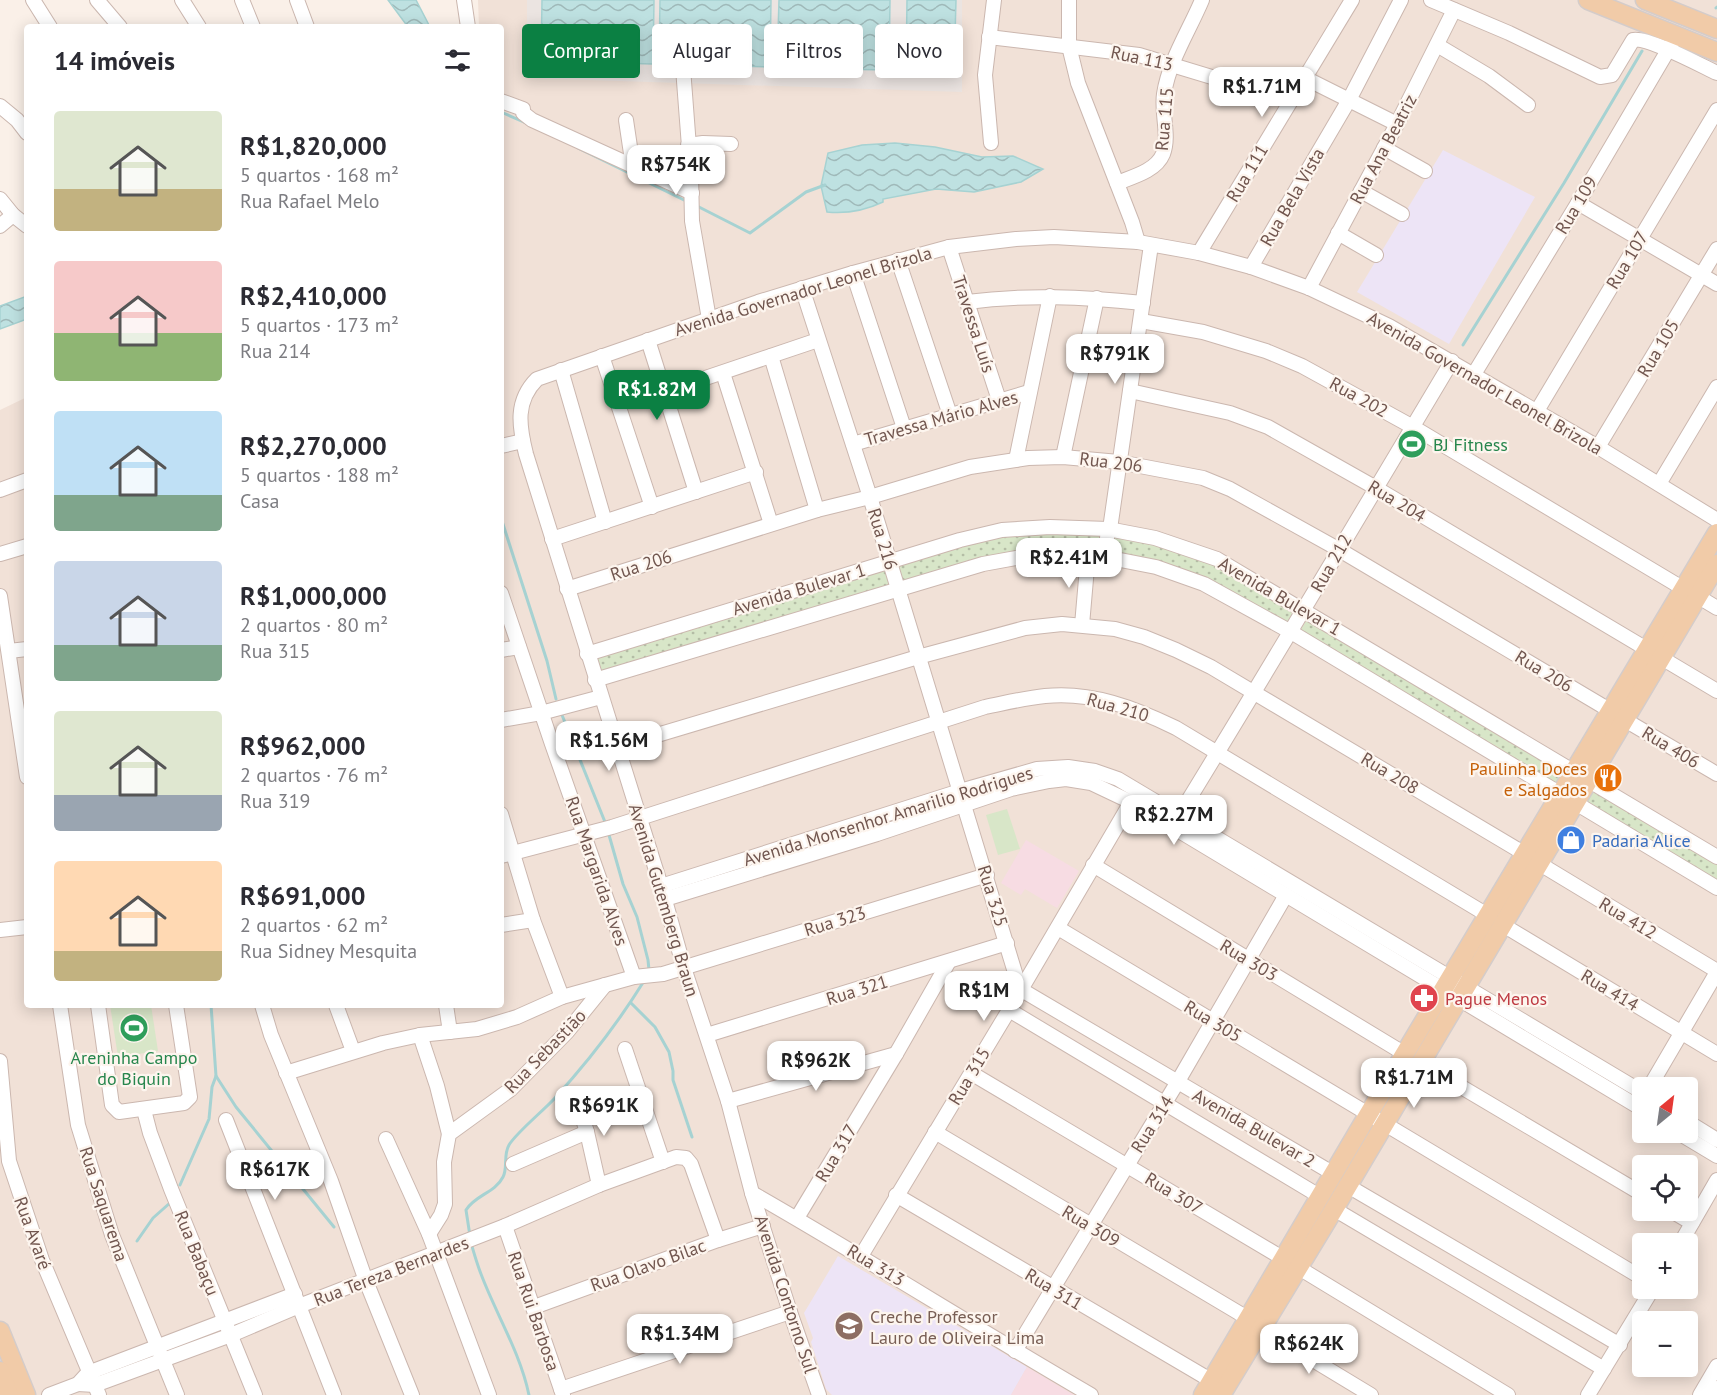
<!DOCTYPE html>
<html lang="pt">
<meta charset="utf-8">
<style>
body{margin:0;font-family:"PT Sans",sans-serif;background:#f2f2f3;color:#2b2b33;height:100vh;display:flex;flex-direction:column;font-size:22px;white-space:nowrap}
*{box-sizing:border-box;margin:0}
p{font-size:20px;color:#7c7c81}
.icon{flex:none;width:33px;height:33px;fill:none;stroke:currentColor;stroke-width:2;stroke-linecap:round;stroke-linejoin:round}
.map{position:relative;flex:1;overflow:hidden}
.sheet{position:absolute;left:24px;top:24px;width:480px;height:984px;display:flex;flex-direction:column;background:#fff;border-radius:6px;box-shadow:0 3px 15px #0003}
.sheet>*{flex:none}
.top-card{position:absolute;left:522px;top:24px;width:570px;height:54px;display:flex;gap:12px}
.needle{width:39px;rotate:29deg}
.controls{position:absolute;left:1632px;top:1077px;display:grid;gap:12px}
.controls a{display:grid;place-items:center;width:66px;height:66px;border-radius:6px;background:#fff;box-shadow:0 3px 15px #0003;font-size:30px}
.price{position:absolute;translate:-50% -51px;padding:0 14px;border-radius:12px;background:#fff;color:#222;font-size:20px;line-height:39px;filter:drop-shadow(0 2px 3px #0008)}
.price::after{content:'';position:absolute;left:50%;top:36px;width:18px;height:14px;margin-left:-9px;background:inherit;clip-path:polygon(0 0,100% 0,50% 100%)}
.price.active{background:#0b8043;color:#fff}
ul{padding:0;list-style:none}
li{display:flex;align-items:center;gap:18px;height:150px;padding:0 30px}
li span{display:grid;place-items:center;flex:none;width:168px;height:120px;border-radius:6px;color:#555}
li>.icon{margin-inline-start:auto}
span .icon{width:72px;height:72px;fill:#fffc;stroke-width:1}
li b{font-size:26px}
h2{display:flex;justify-content:space-between;align-items:center;height:72px;padding:0 30px;font-size:26px}
.pill{padding:0 21px;border-radius:6px;background:#fff;box-shadow:0 3px 15px #0003;font-size:21px;line-height:54px}
.pill.active{background:#0b8043;color:#fff}
.map>svg:first-child{display:block}
.residential{fill:#f1e1d7;fill-rule:evenodd}
.industrial{fill:#ebe4e1}
.education{fill:#ede4f6}
.medical{fill:#f7dce3}
.grass{fill:#d8e6c8}
.park{fill:url(#park-dots)}
.water{fill:url(#water-waves);stroke:#a6d2d2;stroke-width:1.5}
.lines{fill:none;stroke-linecap:round;stroke-linejoin:round}
.stream{stroke:#a6d2d2;stroke-width:3}
.minor-casing{stroke:#cbb7af;stroke-width:16}
.major-casing{stroke:#d4ccca;stroke-width:21}
.minor{stroke:#fff;stroke-width:14}
.major{stroke:#f1cba8;stroke-width:18}
.labels{text-anchor:middle;dominant-baseline:central;stroke-width:4.5;stroke-linejoin:round;paint-order:stroke}
.street-label{font-size:18px;fill:#71564f;stroke:#fdf5ee}
.leisure-label{font-size:18px;fill:#27864d;stroke:#fdf5ee;text-anchor:start}
.food-label{font-size:18px;fill:#c56008;stroke:#fdf5ee;text-anchor:end}
.shop-label{font-size:18px;fill:#366cbe;stroke:#fdf5ee;text-anchor:start}
.health-label{font-size:18px;fill:#be3a42;stroke:#fdf5ee;text-anchor:start}
.education-label{font-size:18px;fill:#785e54;stroke:#fdf5ee;text-anchor:start}
</style>
<div class="map">
<svg width="1717" height="1395" viewBox="0 0 1717 1395">
<defs>
<pattern id="park-dots" width="8" height="8" patternUnits="userSpaceOnUse" patternTransform="scale(1.5)"><rect width="8" height="8" fill="#d8e6c8"/><path d="M2 2h.1M6 6h.1" fill="none" stroke="#b4bda5" stroke-width="1.8" stroke-linecap="round"/></pattern>
<pattern id="water-waves" width="16" height="10" patternUnits="userSpaceOnUse" patternTransform="scale(1.5)"><rect width="16" height="10" fill="#bee1e1"/><path d="M0 5q4-4 8 0t8 0" fill="none" stroke="#9fb9b9"/></pattern>
</defs>
<rect width="100%" height="100%" fill="#faf0e8"/>
<path class="residential" d="M478 0H1717V1395H0V410L27 397V1005H501V27H479ZM1642 1088H1688V1132H1642ZM1642 1166H1688V1210H1642ZM1642 1244H1688V1288H1642ZM1642 1322H1688V1366H1642Z"/>
<path class="industrial" d="M527 0H962V92L527 78Z"/>
<g class="education">
<path d="M1443 150 1535 197 1449 344 1357 292Z"/>
<path d="M838 1256 1027 1367 1011 1395H832L826 1389 811 1342 813 1338 804 1313Z"/>
</g>
<g class="medical">
<path d="M1026 840 1079 871 1057 908 1025 889 1021 895 1001 883Z"/>
<path d="M1027 1367 1074 1395H1011Z"/>
</g>
<g class="grass">
<path d="M1007 809 1020 849 998 855 986 815Z"/>
<path d="M110 1005H151L158 1051 118 1057Z"/>
</g>
<g class="park">
<path d="M1102 533 1101 552 1085 550 903 583 896 564 1008 534Z"/>
<path d="M1114 534 1131 537 1216 563 1298 609 1287 626 1243 600 1110 553Z"/>
<path d="M886 568 892 586 601 675 596 656Z"/>
<path d="M1309 617 1568 773 1559 788 1299 632Z"/>
<path d="M1594 787 1717 860V882L1585 803Z"/>
</g>
<g class="water">
<path d="M388 0H416L430 27H408Z"/>
<path d="M542 0H654L653 64 541 61Z"/>
<path d="M660 0H771L770 67 659 64Z"/>
<path d="M779 0H890L889 70 777 68Z"/>
<path d="M907 0H956L954 73 906 72Z"/>
<path d="M895 143 935 147 982 157 1013 156 1043 169 1021 182 974 192 936 189 883 199V202C866 210 846 214 827 212L821 186 828 153 862 145Z"/>
<path d="M27 296V319L0 329V306Z"/>
</g>
<g class="lines">
<g class="stream">
<path d="M1716 8 1717 7"/>
<path d="M501 112 526 123"/>
<path d="M578 148 688 202"/>
<path d="M697 206 750 233 806 192 825 185"/>
<path d="M1463 345 1564 183 1642 51"/>
<path d="M501 518 547 661 556 699"/>
<path d="M562 715 605 822"/>
<path d="M609 835 623 884 637 917 648 960 649 970"/>
<path d="M631 1003 655 1027 669 1052 673 1071V1080L692 1137"/>
<path d="M216 1076 236 1107 334 1227"/>
<path d="M180 1185 209 1119 212 1087 216 1076 211 1005"/>
<path d="M470 1236 466 1210C475 1195 495 1193 503 1177 508 1168 503 1155 509 1145 516 1133 543 1111 554 1099 587 1063 618 1023 644 981"/>
<path d="M137 1241 153 1218 171 1202"/>
<path d="M471 1243C474 1253 477 1264 481 1274 496 1314 520 1352 529 1395"/>
</g>
<g class="minor-casing">
<g id="minor">
<path d="M33 0 50 27"/>
<path d="M97 0 120 27"/>
<path d="M182 0 199 27"/>
<path d="M242 0 253 27"/>
<path d="M297 0 307 27"/>
<path d="M464 0 468 27"/>
<path d="M1069 0V46L1078 83 1132 222 1138 242"/>
<path d="M1431 0 1509 33 1600 77 1612 75 1633 40C1646 36 1702 66 1717 73"/>
<path d="M989 37 1139 55 1291 101"/>
<path d="M1437 45 1489 76 1528 105"/>
<path d="M683 68 691 173 692 221 709 319"/>
<path d="M1305 78 1397 124"/>
<path d="M501 101 523 109V113L532 120 692 193"/>
<path d="M0 106 17 120 27 133"/>
<path d="M626 120 633 167"/>
<path d="M991 143 985 75 994 0"/>
<path d="M688 145 703 143 731 144"/>
<path d="M1384 148 1425 171"/>
<path d="M1117 183C1132 177 1156 171 1163 154 1170 136 1161 113 1164 94 1169 61 1189 31 1202 0"/>
<path d="M1361 191 1402 214"/>
<path d="M0 199 13 215 27 226"/>
<path d="M1578 203 1717 284"/>
<path d="M0 226 13 215"/>
<path d="M1338 233 1376 255"/>
<path d="M949 247 999 400"/>
<path d="M1199 253 1352 0"/>
<path d="M898 260 950 415"/>
<path d="M1251 267 1349 100 1401 0"/>
<path d="M853 273 904 428"/>
<path d="M802 288 870 497 1020 989 1334 1174"/>
<path d="M1309 288 1397 124 1454 10"/>
<path d="M967 302C1026 294 1084 297 1143 303"/>
<path d="M1141 321 1203 332 1266 351 1302 366 1413 427 1684 589"/>
<path d="M648 340 696 492"/>
<path d="M602 356 652 507"/>
<path d="M771 356 817 510"/>
<path d="M561 370 605 522"/>
<path d="M723 373 771 524"/>
<path d="M1474 374 1578 203 1677 35"/>
<path d="M1130 391 1230 413 1268 427 1376 488 1717 691"/>
<path d="M664 392 818 340"/>
<path d="M1537 411 1717 110"/>
<path d="M853 444 1029 392"/>
<path d="M501 446 523 441"/>
<path d="M1598 447 1717 249"/>
<path d="M1063 457 1097 298"/>
<path d="M1016 460 1050 296"/>
<path d="M1659 484 1717 387"/>
<path d="M0 490 27 480"/>
<path d="M1110 529 1151 245"/>
<path d="M552 539 756 472"/>
<path d="M0 554 27 546"/>
<path d="M1105 557 1108 529"/>
<path d="M567 589 817 510 870 497 970 467 1028 458 1063 457 1119 462 1203 478 1230 489 1338 549 1611 711"/>
<path d="M501 593 552 744 634 977"/>
<path d="M0 596 27 777"/>
<path d="M1697 596 1717 608"/>
<path d="M1082 625 1088 556"/>
<path d="M501 650 519 647"/>
<path d="M9 651 27 649"/>
<path d="M587 654 960 540 1002 530 1050 527 1108 529 1155 538 1217 559 1717 857"/>
<path d="M595 680 983 564 1021 557 1059 554 1105 557 1156 567 1204 584 1291 632 1717 888"/>
<path d="M501 720 541 713 601 697"/>
<path d="M1625 720 1717 774"/>
<path d="M617 747 918 657 1025 628 1062 624 1115 629 1144 637 1176 650 1211 667 1525 854"/>
<path d="M501 814 533 920 562 997"/>
<path d="M1175 822C1269 669 1360 515 1452 361"/>
<path d="M501 856 612 827 985 707C1005 703 1025 698 1045 696 1091 691 1135 708 1176 728L1489 916"/>
<path d="M1540 864 1717 971"/>
<path d="M1093 865 1405 1054"/>
<path d="M661 886 960 791 1037 769 1068 767 1095 771 1118 779 1642 1092"/>
<path d="M665 899 877 834 1011 789 1049 781 1066 779 1091 783 1131 802 1642 1109"/>
<path d="M501 925 533 920"/>
<path d="M1503 925 1717 1054"/>
<path d="M1058 928 1642 1278"/>
<path d="M0 930 27 927"/>
<path d="M60 1005 78 1125 112 1235 177 1395"/>
<path d="M98 1005 112 1105 119 1112 184 1103 190 1097 176 1005"/>
<path d="M262 1005 271 1035 331 1181 366 1281 412 1395"/>
<path d="M336 1005 353 1051"/>
<path d="M446 1005 450 1032"/>
<path d="M1009 1010 1321 1197"/>
<path d="M420 1035 437 1086 449 1134"/>
<path d="M707 1035 1007 943"/>
<path d="M625 1049 663 1162"/>
<path d="M0 1061 9 1161 42 1260 99 1395"/>
<path d="M1421 1063 1642 1194"/>
<path d="M286 1073 383 1043 420 1035 477 1029 517 1017 562 997 634 977 663 974 987 875"/>
<path d="M971 1073 1284 1259"/>
<path d="M1649 1088 1717 972"/>
<path d="M576 1098 587 1132 599 1185"/>
<path d="M728 1101 896 1054"/>
<path d="M144 1110 150 1133 171 1189 255 1395"/>
<path d="M226 1120 334 1395"/>
<path d="M1688 1122 1717 1140"/>
<path d="M935 1132 1249 1319"/>
<path d="M1677 1132 1717 1156"/>
<path d="M386 1139 429 1234 489 1395"/>
<path d="M513 1164 587 1132"/>
<path d="M1348 1186 1620 1345"/>
<path d="M752 1193C866 1258 977 1329 1091 1395"/>
<path d="M896 1195 1212 1381"/>
<path d="M1334 1209 1604 1369"/>
<path d="M1670 1210 1692 1223"/>
<path d="M797 1218 896 1054 948 963"/>
<path d="M505 1226 563 1395"/>
<path d="M429 1234 441 1215 445 1204 444 1162 449 1134 511 1089 567 1032 605 985"/>
<path d="M1680 1244 1717 1180"/>
<path d="M861 1256 1009 1010 1131 802"/>
<path d="M1299 1268 1508 1395"/>
<path d="M534 1307 718 1240 763 1226"/>
<path d="M1262 1329 1371 1395"/>
<path d="M1015 1351 1177 1083 1286 895"/>
<path d="M78 1384 95 1385 231 1335 299 1306 505 1226 599 1185 676 1157 686 1158 691 1164 718 1240"/>
<path d="M561 1389 790 1312"/>
<path d="M49 1395 78 1384 88 1373 295 1294"/>
<path d="M819 1395 790 1312 752 1193 728 1101 684 968 661 886 526 454C519 426 515 401 537 379L758 302 853 273 949 247 1016 239 1054 237 1138 242 1199 253 1251 267 1309 288 1389 326 1598 447 1717 520"/>
<path d="M1588 1395 1653 1288"/>
<path d="M1700 1395 1717 1366"/>
<path d="M1713 1395 1717 1388"/>
</g>
</g>
<g class="major-casing">
<g id="major">
<path d="M1588 0 1717 52"/>
<path d="M1645 0 1717 29"/>
<path d="M0 1331 26 1395"/>
<path d="M0 1371 9 1395"/>
<path d="M1203 1395 1368 1115 1717 533"/>
<path d="M1221 1395 1334 1209 1717 564"/>
</g>
</g>
<use href="#minor" class="minor"/>
<use href="#major" class="major"/>
</g>
<defs>
<g id="stadium-disc" transform="scale(1.5)"><circle r="9.5" fill="#2e9e5b" stroke="#fdf5ee"/><path d="M0-5a6.5 5 0 1 0 0 10a6.5 5 0 1 0 0-10ZM-3.5-1.8h7v3.6h-7Z" fill="#fff"/></g>
<g id="restaurant-disc" transform="scale(1.5)"><circle r="9.5" fill="#e8710a" stroke="#fdf5ee"/><path d="M-5-6h1v4h1v-4h1v4h1v-4h1v5L-1.5 .5V6h-2V.5L-5-1ZM5-6V6H3V1.5H1.5Q1.5-4 5-6Z" fill="#fff"/></g>
<g id="shop-disc" transform="scale(1.5)"><circle r="9.5" fill="#3f7fe0" stroke="#fdf5ee"/><path d="M-5-2.5h2.3a2.7 3.5 0 0 1 5.4 0H5L5.5 6h-11ZM-1.5-2.5h3a1.5 2.3 0 0 0-3 0Z" fill="#fff"/></g>
<g id="pharmacy-disc" transform="scale(1.5)"><circle r="9.5" fill="#e0444e" stroke="#fdf5ee"/><path d="M-2-6h4v4h4v4h-4v4h-4v-4h-4v-4h4Z" fill="#fff"/></g>
<g id="school-disc" transform="scale(1.5)"><circle r="9.5" fill="#8d6e63" stroke="#fdf5ee"/><path d="M0-5L7-2L0 1L-7-2ZM-4 1L0 2.5L4 1V4Q0 6-4 4Z" fill="#fff"/></g>
</defs>
<g fill-rule="evenodd">
<use href="#stadium-disc" x="1412" y="444"/>
<use href="#restaurant-disc" x="1608" y="778"/>
<use href="#shop-disc" x="1571" y="840"/>
<use href="#pharmacy-disc" x="1424" y="998"/>
<use href="#stadium-disc" x="134" y="1028"/>
<use href="#school-disc" x="849" y="1326"/>
</g>
<g class="labels">
<g class="street-label">
<text transform="translate(1142 58) rotate(12)">Rua 113</text>
<text transform="translate(1164 119) rotate(-85)">Rua 115</text>
<text transform="translate(1383 149) rotate(-62)">Rua Ana Beatriz</text>
<text transform="translate(1247 173) rotate(-59)">Rua 111</text>
<text transform="translate(1292 197) rotate(-60)">Rua Bela Vista</text>
<text transform="translate(1576 205) rotate(-59)">Rua 109</text>
<text transform="translate(1627 260) rotate(-59)">Rua 107</text>
<text transform="translate(803 291) rotate(-17)">Avenida Governador Leonel Brizola</text>
<text transform="translate(974 324) rotate(72)">Travessa Luís</text>
<text transform="translate(1658 348) rotate(-59)">Rua 105</text>
<text transform="translate(1485 383) rotate(30)">Avenida Governador Leonel Brizola</text>
<text transform="translate(1359 397) rotate(29)">Rua 202</text>
<text transform="translate(941 418) rotate(-16)">Travessa Mário Alves</text>
<text transform="translate(1111 462) rotate(7)">Rua 206</text>
<text transform="translate(1397 501) rotate(31)">Rua 204</text>
<text transform="translate(883 539) rotate(73)">Rua 216</text>
<text transform="translate(1331 563) rotate(-60)">Rua 212</text>
<text transform="translate(641 565) rotate(-18)">Rua 206</text>
<text transform="translate(799 589) rotate(-17)">Avenida Bulevar 1</text>
<text transform="translate(1280 596) rotate(30)">Avenida Bulevar 1</text>
<text transform="translate(1544 671) rotate(31)">Rua 206</text>
<text transform="translate(1118 707) rotate(16)">Rua 210</text>
<text transform="translate(1671 747) rotate(31)">Rua 406</text>
<text transform="translate(1390 773) rotate(31)">Rua 208</text>
<text transform="translate(888 816) rotate(-17)">Avenida Monsenhor Amarilio Rodrigues</text>
<text transform="translate(597 871) rotate(71)">Rua Margarida Alves</text>
<text transform="translate(993 896) rotate(73)">Rua 325</text>
<text transform="translate(664 900) rotate(73)">Avenida Gutemberg Braun</text>
<text transform="translate(1628 918) rotate(31)">Rua 412</text>
<text transform="translate(835 921) rotate(-17)">Rua 323</text>
<text transform="translate(1249 960) rotate(31)">Rua 303</text>
<text transform="translate(857 990) rotate(-17)">Rua 321</text>
<text transform="translate(1610 990) rotate(31)">Rua 414</text>
<text transform="translate(1213 1021) rotate(31)">Rua 305</text>
<text transform="translate(545 1051) rotate(-46)">Rua Sebastião</text>
<text transform="translate(969 1076) rotate(-59)">Rua 315</text>
<text transform="translate(1152 1124) rotate(-58)">Rua 314</text>
<text transform="translate(1254 1128) rotate(30)">Avenida Bulevar 2</text>
<text transform="translate(836 1153) rotate(-59)">Rua 317</text>
<text transform="translate(1174 1193) rotate(31)">Rua 307</text>
<text transform="translate(104 1204) rotate(72)">Rua Saquarema</text>
<text transform="translate(1091 1226) rotate(31)">Rua 309</text>
<text transform="translate(33 1233) rotate(70)">Rua Avaré</text>
<text transform="translate(197 1253) rotate(68)">Rua Babaçu</text>
<text transform="translate(648 1265) rotate(-20)">Rua Olavo Bilac</text>
<text transform="translate(876 1265) rotate(31)">Rua 313</text>
<text transform="translate(391 1271) rotate(-21)">Rua Tereza Bernardes</text>
<text transform="translate(1054 1289) rotate(31)">Rua 311</text>
<text transform="translate(786 1294) rotate(72)">Avenida Contorno Sul</text>
<text transform="translate(534 1311) rotate(71)">Rua Rui Barbosa</text>
</g>
<g class="leisure-label">
<text x="1433" y="444">BJ Fitness</text>
<text x="134" y="1057" text-anchor="middle">Areninha Campo<tspan x="134" dy="21">do Biquin</tspan></text>
</g>
<g class="food-label">
<text x="1587" y="768">Paulinha Doces<tspan x="1587" dy="21">e Salgados</tspan></text>
</g>
<g class="shop-label">
<text x="1592" y="840">Padaria Alice</text>
</g>
<g class="health-label">
<text x="1445" y="998">Pague Menos</text>
</g>
<g class="education-label">
<text x="870" y="1316">Creche Professor<tspan x="870" dy="21">Lauro de Oliveira Lima</tspan></text>
</g>
</g>
</svg>
<div class="controls">
<a><svg class="needle" viewBox="-14 -14 28 28"><path d="M0-13l5 13h-10z" fill="#e53935"/><path d="M0 13l5-13h-10z" fill="#7c7c81"/></svg></a>
<a><svg class="icon" aria-label="locate" viewBox="0 0 24 24"><circle cx="12" cy="12" r="6"/><path d="M12 2v4M12 18v4M2 12h4M18 12h4"/></svg></a>
<a>+</a>
<a>−</a>
</div>
<b class="price" style="left:1262px;top:118px">R$1.71M</b>
<b class="price" style="left:676px;top:196px">R$754K</b>
<b class="price" style="left:1115px;top:385px">R$791K</b>
<b class="price active" style="left:657px;top:421px">R$1.82M</b>
<b class="price" style="left:1069px;top:589px">R$2.41M</b>
<b class="price" style="left:609px;top:772px">R$1.56M</b>
<b class="price" style="left:1174px;top:846px">R$2.27M</b>
<b class="price" style="left:984px;top:1022px">R$1M</b>
<b class="price" style="left:816px;top:1092px">R$962K</b>
<b class="price" style="left:1414px;top:1109px">R$1.71M</b>
<b class="price" style="left:604px;top:1137px">R$691K</b>
<b class="price" style="left:275px;top:1201px">R$617K</b>
<b class="price" style="left:680px;top:1365px">R$1.34M</b>
<b class="price" style="left:1309px;top:1375px">R$624K</b>
<div class="top-card">
<a class="pill active">Comprar</a>
<a class="pill">Alugar</a>
<a class="pill">Filtros</a>
<a class="pill">Novo</a>
</div>
<section class="sheet">
<h2>14 imóveis<svg class="icon" aria-label="filters" viewBox="0 0 24 24"><path d="M4 7h16M4 17h16"/><circle cx="9" cy="7" r="2"/><circle cx="15" cy="17" r="2"/></svg></h2>
<ul>
<li><span style="background:linear-gradient(#dfe7d0 65%,#c2b280 0)"><svg class="icon" aria-label="home" viewBox="0 0 24 24"><path d="M3 11l9-7 9 7M6 9v11h12V9"/></svg></span><div><b>R$1,820,000</b><p>5 quartos · 168 m²</p><p>Rua Rafael Melo</p></div></li>
<li><span style="background:linear-gradient(#f6c9c9 60%,#8fb573 0)"><svg class="icon" aria-label="home" viewBox="0 0 24 24"><path d="M3 11l9-7 9 7M6 9v11h12V9"/></svg></span><div><b>R$2,410,000</b><p>5 quartos · 173 m²</p><p>Rua 214</p></div></li>
<li><span style="background:linear-gradient(#bfe0f5 70%,#7fa58c 0)"><svg class="icon" aria-label="home" viewBox="0 0 24 24"><path d="M3 11l9-7 9 7M6 9v11h12V9"/></svg></span><div><b>R$2,270,000</b><p>5 quartos · 188 m²</p><p>Casa</p></div></li>
<li><span style="background:linear-gradient(#c9d6e8 70%,#7fa58c 0)"><svg class="icon" aria-label="home" viewBox="0 0 24 24"><path d="M3 11l9-7 9 7M6 9v11h12V9"/></svg></span><div><b>R$1,000,000</b><p>2 quartos · 80 m²</p><p>Rua 315</p></div></li>
<li><span style="background:linear-gradient(#dfe7d0 70%,#9aa5b1 0)"><svg class="icon" aria-label="home" viewBox="0 0 24 24"><path d="M3 11l9-7 9 7M6 9v11h12V9"/></svg></span><div><b>R$962,000</b><p>2 quartos · 76 m²</p><p>Rua 319</p></div></li>
<li><span style="background:linear-gradient(#ffd9b3 75%,#c2b280 0)"><svg class="icon" aria-label="home" viewBox="0 0 24 24"><path d="M3 11l9-7 9 7M6 9v11h12V9"/></svg></span><div><b>R$691,000</b><p>2 quartos · 62 m²</p><p>Rua Sidney Mesquita</p></div></li>
</ul>
</section>
</div>
